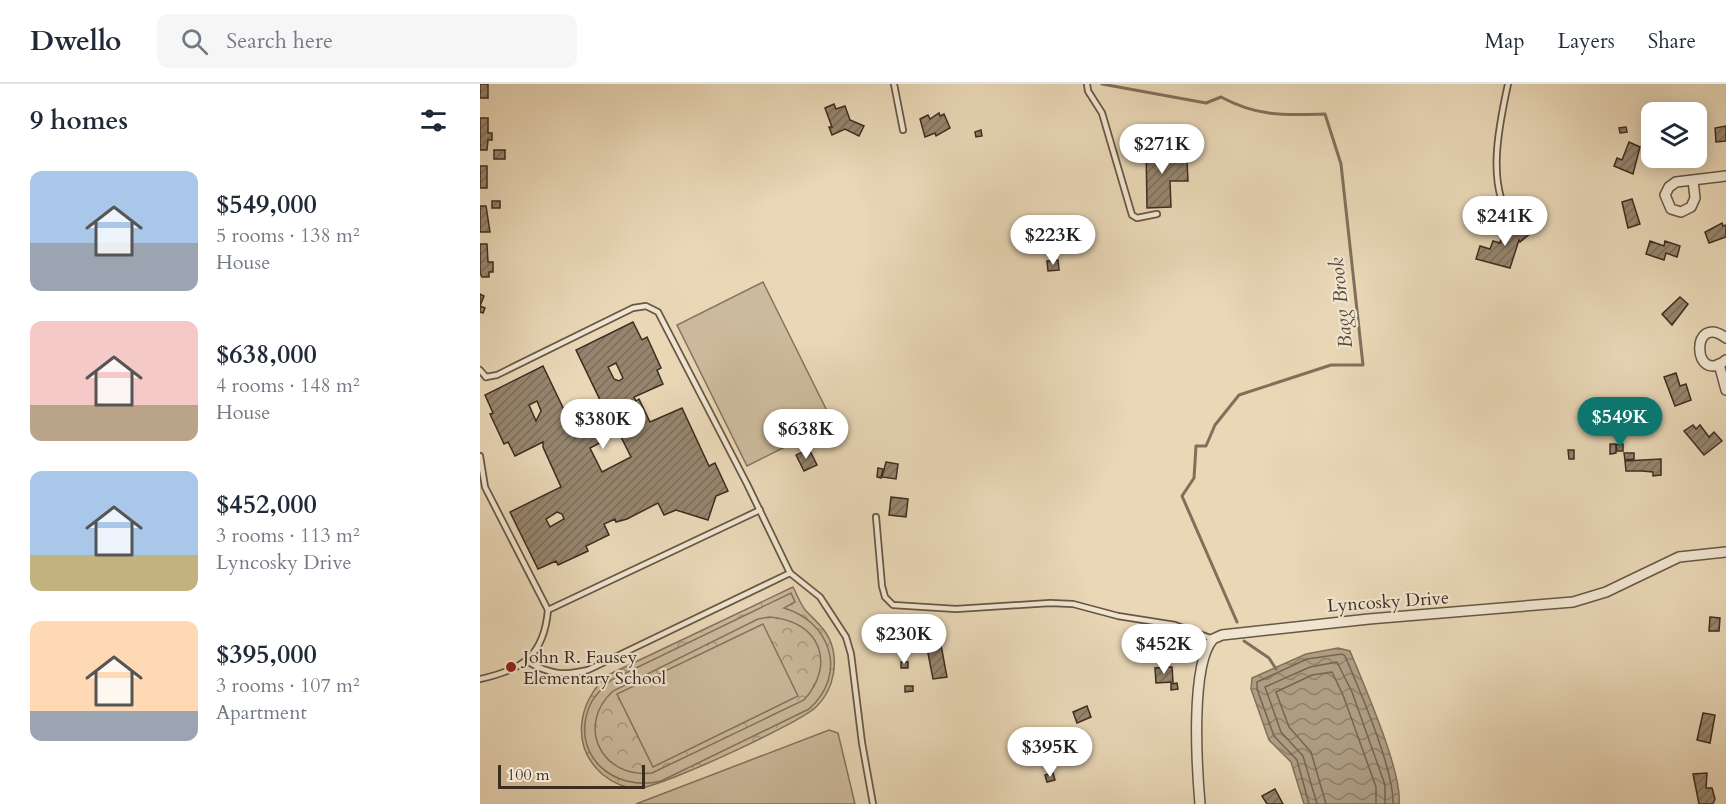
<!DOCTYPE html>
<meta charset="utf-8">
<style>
body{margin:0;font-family:Cardo,serif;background:#f6f6f7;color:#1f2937;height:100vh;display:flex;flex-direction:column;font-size:22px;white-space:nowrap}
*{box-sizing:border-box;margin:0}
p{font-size:20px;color:#747a83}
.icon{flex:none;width:33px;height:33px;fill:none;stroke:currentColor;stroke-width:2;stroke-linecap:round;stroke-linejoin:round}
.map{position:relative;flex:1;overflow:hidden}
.side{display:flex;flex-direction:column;background:#fff;width:480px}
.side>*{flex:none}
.controls{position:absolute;left:1161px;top:18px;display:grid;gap:12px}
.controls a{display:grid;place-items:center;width:66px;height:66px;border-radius:12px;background:#fff;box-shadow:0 3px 15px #0003;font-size:30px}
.scale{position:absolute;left:18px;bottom:15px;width:147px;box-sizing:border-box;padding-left:6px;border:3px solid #3c2c20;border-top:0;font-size:16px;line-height:21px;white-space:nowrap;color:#3c2c20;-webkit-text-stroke:4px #f1e5d0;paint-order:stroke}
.price{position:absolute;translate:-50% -51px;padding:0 14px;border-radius:21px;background:#fff;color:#222;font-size:20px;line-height:39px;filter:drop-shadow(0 2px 3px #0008)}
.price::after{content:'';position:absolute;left:50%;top:36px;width:18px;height:14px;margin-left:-9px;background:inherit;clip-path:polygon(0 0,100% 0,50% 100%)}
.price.current{background:#0f766e;color:#fff}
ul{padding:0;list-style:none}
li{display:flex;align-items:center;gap:18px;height:150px;padding:0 30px}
li span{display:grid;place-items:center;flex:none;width:168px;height:120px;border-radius:12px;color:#555}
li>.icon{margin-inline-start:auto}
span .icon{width:72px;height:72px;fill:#fffc;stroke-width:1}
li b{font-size:26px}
h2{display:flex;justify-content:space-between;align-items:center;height:72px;padding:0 30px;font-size:26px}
header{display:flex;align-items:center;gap:36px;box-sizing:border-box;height:84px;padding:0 30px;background:#fff;border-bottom:2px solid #e0e1e3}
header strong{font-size:28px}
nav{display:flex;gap:33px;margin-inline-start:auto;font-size:21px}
.search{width:420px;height:54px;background:#f6f6f7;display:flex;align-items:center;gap:15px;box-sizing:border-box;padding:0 21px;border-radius:12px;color:#747a83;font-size:22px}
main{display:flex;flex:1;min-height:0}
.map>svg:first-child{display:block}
.park{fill:url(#park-crowns);stroke:#84735e;stroke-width:1.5}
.pitch{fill:#ccba9c;stroke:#84735e;stroke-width:1.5;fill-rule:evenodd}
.water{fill:url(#water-waves);stroke:#80705b;stroke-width:1.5}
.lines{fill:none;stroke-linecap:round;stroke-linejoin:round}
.shore{stroke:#756452;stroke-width:1.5}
.stream{stroke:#80705b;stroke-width:3}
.building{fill:url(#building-hatch);stroke:#3c2c20;stroke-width:1.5;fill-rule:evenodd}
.lane-casing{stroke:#675746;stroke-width:8}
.street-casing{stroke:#675746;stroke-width:12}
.lane{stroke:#f1e5d0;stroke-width:4.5}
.street{stroke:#f1e5d0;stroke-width:9}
.poi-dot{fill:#8f2418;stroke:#f1e5d0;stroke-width:2}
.labels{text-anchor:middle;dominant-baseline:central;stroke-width:4.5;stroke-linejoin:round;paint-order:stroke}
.street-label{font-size:18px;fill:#3c2c20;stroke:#f1e5d0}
.poi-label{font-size:18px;fill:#3c2c20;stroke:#f1e5d0;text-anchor:start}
.water-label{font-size:20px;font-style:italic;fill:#584839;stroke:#f1e5d0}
</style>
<header>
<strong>Dwello</strong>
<div class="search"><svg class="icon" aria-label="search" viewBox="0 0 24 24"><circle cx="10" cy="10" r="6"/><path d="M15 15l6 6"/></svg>Search here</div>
<nav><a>Map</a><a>Layers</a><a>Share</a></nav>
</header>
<main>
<section class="side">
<h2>9 homes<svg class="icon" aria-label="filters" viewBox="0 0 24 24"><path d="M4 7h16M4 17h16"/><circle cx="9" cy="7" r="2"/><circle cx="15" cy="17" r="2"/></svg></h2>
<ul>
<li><span style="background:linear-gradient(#a9c7e8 60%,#9aa5b1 0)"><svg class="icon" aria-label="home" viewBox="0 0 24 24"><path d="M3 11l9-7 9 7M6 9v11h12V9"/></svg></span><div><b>$549,000</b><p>5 rooms · 138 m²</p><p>House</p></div></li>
<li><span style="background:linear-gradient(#f6c9c9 70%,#b9a48a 0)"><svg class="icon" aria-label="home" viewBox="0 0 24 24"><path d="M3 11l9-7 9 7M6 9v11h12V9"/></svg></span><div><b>$638,000</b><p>4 rooms · 148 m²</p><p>House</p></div></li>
<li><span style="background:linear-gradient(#a9c7e8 70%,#c2b280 0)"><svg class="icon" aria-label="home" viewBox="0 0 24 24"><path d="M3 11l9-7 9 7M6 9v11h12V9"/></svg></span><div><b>$452,000</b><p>3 rooms · 113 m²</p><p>Lyncosky Drive</p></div></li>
<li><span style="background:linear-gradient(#ffd9b3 75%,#9aa5b1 0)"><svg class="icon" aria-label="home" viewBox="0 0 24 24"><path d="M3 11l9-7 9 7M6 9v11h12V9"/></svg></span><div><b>$395,000</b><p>3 rooms · 107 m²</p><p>Apartment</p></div></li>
</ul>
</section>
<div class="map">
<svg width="1246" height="720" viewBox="0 0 1246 720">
<defs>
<pattern id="park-crowns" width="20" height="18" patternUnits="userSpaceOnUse" patternTransform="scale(1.5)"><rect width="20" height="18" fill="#ccba9c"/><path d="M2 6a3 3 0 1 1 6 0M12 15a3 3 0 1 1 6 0" fill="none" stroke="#a7977f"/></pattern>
<pattern id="water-waves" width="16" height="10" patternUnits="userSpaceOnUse" patternTransform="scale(1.5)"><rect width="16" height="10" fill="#ae9d83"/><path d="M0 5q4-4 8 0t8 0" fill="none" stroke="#8f806b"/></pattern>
<pattern id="building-hatch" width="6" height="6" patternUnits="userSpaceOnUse" patternTransform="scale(1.5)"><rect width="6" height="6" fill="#96856e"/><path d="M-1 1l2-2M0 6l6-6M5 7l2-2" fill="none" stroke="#7c6d5a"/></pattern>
</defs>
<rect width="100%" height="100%" fill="#e9d7b6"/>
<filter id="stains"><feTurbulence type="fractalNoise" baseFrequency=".00333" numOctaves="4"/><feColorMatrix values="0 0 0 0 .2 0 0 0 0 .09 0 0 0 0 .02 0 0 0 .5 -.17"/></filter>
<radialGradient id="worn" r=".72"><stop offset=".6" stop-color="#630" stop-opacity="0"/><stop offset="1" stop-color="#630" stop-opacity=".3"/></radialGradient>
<path class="park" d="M313 503C317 510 320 520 326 527 340 541 352 551 354 572 356 590 350 609 337 622 323 638 181 703 160 704 146 705 133 699 122 690 90 661 98 618 128 591Z"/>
<g class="pitch">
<path d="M283 198 353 339 267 382 197 241Z"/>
<path d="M311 509 315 518 304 524C351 538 368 590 329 625L181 697C133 709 89 670 110 621 114 611 123 604 131 596ZM290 533C339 537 357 579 324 616L172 689C122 695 95 642 133 607L278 535Z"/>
<path d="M283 540 318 612 173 683 137 610Z"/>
<path d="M349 646 358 649 375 720H156Z"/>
</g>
<path class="water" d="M858 564 870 567C883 599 923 689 919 720H824L811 678 789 656 771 605 772 594 826 570Z"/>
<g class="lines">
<g class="shore">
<path d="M829 720 817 676 794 652 777 605V598L827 575 862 570 865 572C880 607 914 685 913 720"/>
<path d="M837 720 823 672 801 648 785 603 830 583 857 578 872 608 905 701V720"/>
<path d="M846 720 831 668 809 643 796 608 832 591 852 588 863 611 896 703V720"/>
</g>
<g class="stream">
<path d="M622 0 726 19 741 13C778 33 804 31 845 30L861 80 883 281H851L759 311 735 341 726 362H716L714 394 702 412 757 538"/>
<path d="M764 557 789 574 796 585"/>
</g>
</g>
<g class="building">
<rect x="0" y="0" width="8" height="14"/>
<path d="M354 20 356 25 365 22 370 36 384 42 379 52 365 45 352 51 349 43H352L345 24Z"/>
<path d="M459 29 460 32 464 30 470 44 456 52 455 49 445 53 440 35 448 31 450 35Z"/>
<path d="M0 34H8V49H12V56H8L7 66H0Z"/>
<path d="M1246 42V57L1236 58 1235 44Z"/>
<path d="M1146 43 1147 48 1140 49 1139 44Z"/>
<path d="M501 46 502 52 496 53 495 48Z"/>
<path d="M1149 58 1160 63 1153 90 1134 82 1137 74 1142 76Z"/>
<path d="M688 60 689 78 707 77 708 97H690L691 123 667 124 666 61Z"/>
<rect x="14" y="66" width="11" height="9"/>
<rect x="0" y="82" width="7" height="22"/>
<path d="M1152 115 1160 140 1148 144 1142 118Z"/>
<rect x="12" y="117" width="8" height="7"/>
<path d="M0 122H6L10 148H0Z"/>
<path d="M1040 136 1052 148 1040 158 1039 156 1030 184 996 175 1000 162 1010 165 1013 157 1020 159 1022 152Z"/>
<path d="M599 138 602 149 589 153 586 142Z"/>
<path d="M1242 139 1243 142 1246 141V153L1229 159 1225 148Z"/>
<path d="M1170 157 1184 162 1185 157 1200 162 1197 173 1186 169 1184 176 1166 170Z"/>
<path d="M0 160H7L8 178H13V188H9V193H2L0 189Z"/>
<path d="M578 176 579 186 568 187 567 177Z"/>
<path d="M0 210 4 212 0 222 5 224 3 229 0 228Z"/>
<path d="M1200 213 1208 220 1192 241 1182 230Z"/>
<path d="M153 238 162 256 167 253 181 284 177 286 183 300 154 313 156 317 159 315 170 338 202 324 229 382 235 379 248 407 236 412 228 436 196 426 184 431 178 419 147 435 136 438 135 435 124 440 129 451 106 462 108 467 78 481 76 477 58 485 30 428 81 403 63 363V358L35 372 28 358 24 360 10 330 13 329 5 311 63 282 88 334 121 318 96 266ZM136 279 143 294 139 297 134 295 128 283ZM57 317 61 327 56 337 49 321ZM139 349 151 373 122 388 110 364ZM77 428 82 430 84 435 70 443 66 435Z"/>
<path d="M1196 289 1200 302 1206 300 1211 316 1195 322 1184 293Z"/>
<path d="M1213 341 1216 345 1220 341 1229 353 1234 348 1242 357 1224 371 1204 347Z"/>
<path d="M1130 360H1136V369L1130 370Z"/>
<path d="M1143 360V367H1137L1136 361Z"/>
<path d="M329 365 337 381 324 387 316 371Z"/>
<path d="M1088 366H1094V375H1089Z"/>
<path d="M1144 369H1154V375L1145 376Z"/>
<path d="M1181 375V391L1173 392V388L1162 387H1146L1145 377Z"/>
<path d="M406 378 418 380 416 395 402 393Z"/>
<path d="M398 384 403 385 401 394 397 393Z"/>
<path d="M411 413 428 415 426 433 409 431Z"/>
<path d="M1230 533 1240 534 1239 547H1229Z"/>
<path d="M461 561 467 593 453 595 447 564Z"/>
<rect x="421" y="578" width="7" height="6"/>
<path d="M692 583 693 598 676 599 675 584Z"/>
<path d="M697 599 698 605 691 606V600Z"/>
<path d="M425 602H433V607L425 608Z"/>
<path d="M607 622 611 633 597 639 593 628Z"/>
<path d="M1223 629 1235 631 1230 659 1217 656Z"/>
<path d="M565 662 568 672 557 675 554 665Z"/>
<path d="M573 689 575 696 567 698 565 691Z"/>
<path d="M1227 689 1226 704H1232L1235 715 1233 720H1219L1213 690Z"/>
<path d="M795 705 803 720H787L782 712Z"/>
</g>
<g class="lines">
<g class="lane-casing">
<g id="lane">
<path d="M414 0 423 46"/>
<path d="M607 0 608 7 622 29 652 131 657 134 677 130"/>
<path d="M1028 0C1019 41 1005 105 1034 139"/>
<path d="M0 286 6 293"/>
<path d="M6 293 17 291 153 224 166 222 178 228 267 400 310 489 340 513 366 553 371 570 382 659 393 720"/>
<path d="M0 372 5 403 68 526C64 572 42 586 0 595"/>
<path d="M396 433 402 502 405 513 413 521 476 525 570 519 593 520 638 532 695 541 733 555"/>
<path d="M68 526 280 426"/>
<path d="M47 577C68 590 84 592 108 586L310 489"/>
</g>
</g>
<g class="street-casing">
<g id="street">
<path d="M1213 96 1215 114 1211 123 1201 128 1191 125 1185 111 1189 103 1196 98 1246 92"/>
<path d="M1246 254C1210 227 1212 303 1246 276"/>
<path d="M1239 280 1246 306"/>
<path d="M720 720C717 685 710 581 733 555L742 551 889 535 1093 518 1126 508 1199 473 1246 468"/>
</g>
</g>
<use href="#lane" class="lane"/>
<use href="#street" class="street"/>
</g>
<circle class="poi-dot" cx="31" cy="583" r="6"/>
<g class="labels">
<g class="street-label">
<text transform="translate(908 518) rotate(-4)">Lyncosky Drive</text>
</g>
<g class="poi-label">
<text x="43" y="573">John R. Fausey<tspan x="43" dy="21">Elementary School</tspan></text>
</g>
<g class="water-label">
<text transform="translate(861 219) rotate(-96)">Bagg Brook</text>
</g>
</g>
<rect width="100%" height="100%" filter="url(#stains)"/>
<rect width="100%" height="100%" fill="url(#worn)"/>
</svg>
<div class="controls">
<a><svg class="icon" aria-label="layers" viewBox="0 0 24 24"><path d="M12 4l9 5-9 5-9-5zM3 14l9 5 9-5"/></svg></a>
</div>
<div class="scale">100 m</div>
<b class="price" style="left:682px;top:91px">$271K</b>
<b class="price" style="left:1025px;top:163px">$241K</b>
<b class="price" style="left:573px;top:182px">$223K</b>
<b class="price current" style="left:1140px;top:364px">$549K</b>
<b class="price" style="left:123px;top:366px">$380K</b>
<b class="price" style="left:326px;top:376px">$638K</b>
<b class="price" style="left:424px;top:581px">$230K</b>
<b class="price" style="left:684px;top:591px">$452K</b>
<b class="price" style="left:570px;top:694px">$395K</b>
</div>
</main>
